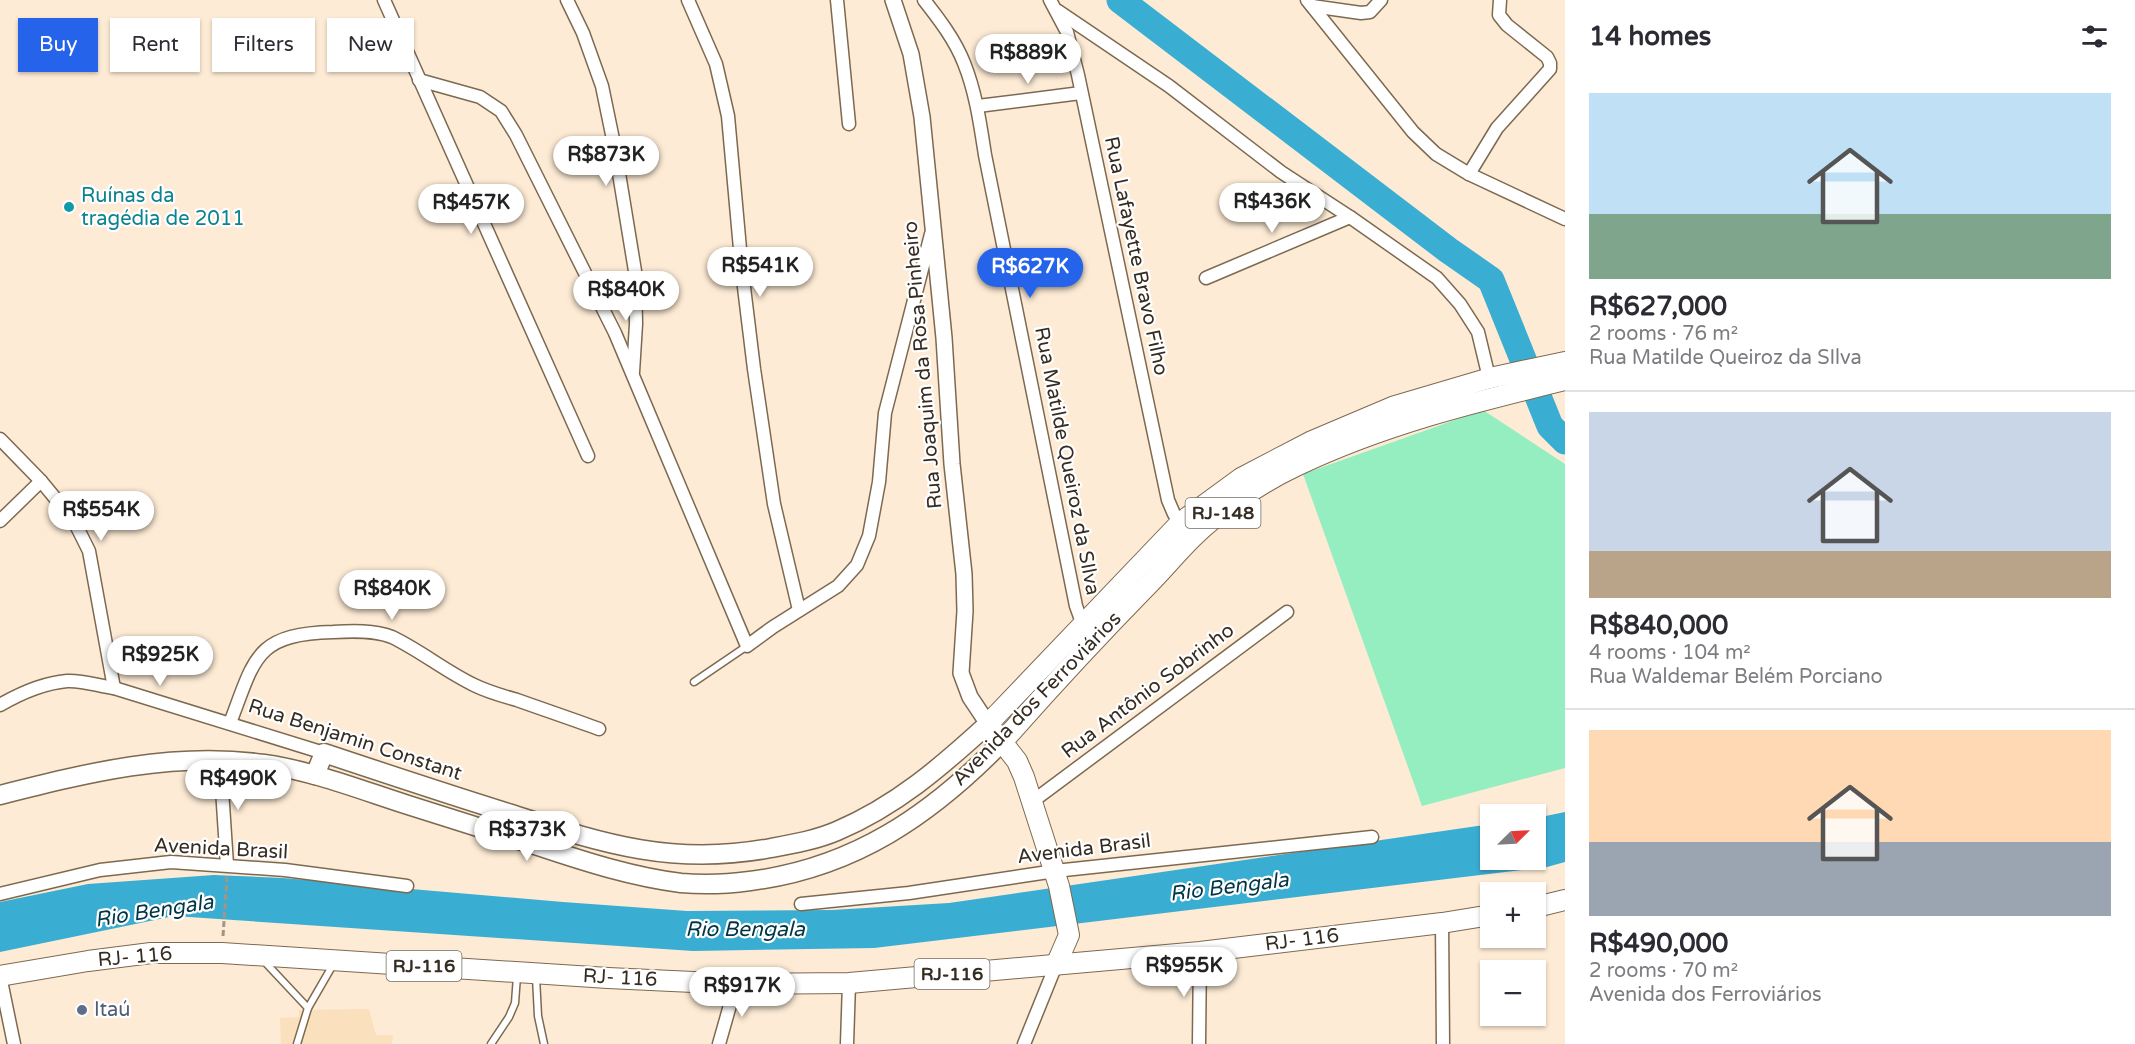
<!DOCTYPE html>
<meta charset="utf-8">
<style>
body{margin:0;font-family:"Varela Round",sans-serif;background:#f2f2f3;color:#2b2b33;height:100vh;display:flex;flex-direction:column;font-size:22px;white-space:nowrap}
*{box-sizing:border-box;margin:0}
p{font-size:20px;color:#7c7c81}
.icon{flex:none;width:33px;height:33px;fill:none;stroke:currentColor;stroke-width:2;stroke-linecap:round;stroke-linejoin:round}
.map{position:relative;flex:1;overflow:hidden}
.panel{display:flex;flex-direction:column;background:#fff;width:570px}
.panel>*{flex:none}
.hud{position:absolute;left:18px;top:18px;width:570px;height:54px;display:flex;gap:12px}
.needle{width:39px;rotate:66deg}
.buttons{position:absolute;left:1480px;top:804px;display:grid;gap:12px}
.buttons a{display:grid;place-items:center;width:66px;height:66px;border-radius:0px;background:#fff;box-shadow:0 2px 4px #0004;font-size:30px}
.price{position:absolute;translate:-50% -51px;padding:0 14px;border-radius:21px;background:#fff;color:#222;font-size:20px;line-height:39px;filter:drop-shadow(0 2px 3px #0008)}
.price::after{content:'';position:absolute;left:50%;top:36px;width:18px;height:14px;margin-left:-9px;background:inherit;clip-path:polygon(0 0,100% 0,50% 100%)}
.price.current{background:#2563eb;color:#fff}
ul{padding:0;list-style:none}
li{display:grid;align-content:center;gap:12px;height:318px;padding:0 24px}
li+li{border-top:2px solid #e1e1e2}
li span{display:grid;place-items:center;height:186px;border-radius:0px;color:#555}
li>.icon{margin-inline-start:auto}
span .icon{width:108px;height:108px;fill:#fffc;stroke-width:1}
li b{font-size:26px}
h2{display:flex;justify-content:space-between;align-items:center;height:72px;padding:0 24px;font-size:26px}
.chip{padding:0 21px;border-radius:0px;background:#fff;box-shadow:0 2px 4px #0004;font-size:21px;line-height:54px}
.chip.current{background:#2563eb;color:#fff}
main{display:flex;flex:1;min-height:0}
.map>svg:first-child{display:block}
.built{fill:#fbe0bd}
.green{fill:#95eebf}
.water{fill:#3aadd2}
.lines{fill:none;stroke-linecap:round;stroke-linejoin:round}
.river{stroke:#3aadd2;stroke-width:27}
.service-casing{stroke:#7d6950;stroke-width:9}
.minor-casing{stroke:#7d6950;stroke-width:15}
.tertiary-casing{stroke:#7d6950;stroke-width:18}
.secondary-casing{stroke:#7d6950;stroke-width:21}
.primary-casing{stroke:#7d6950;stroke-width:22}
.path{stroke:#a39585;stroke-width:3;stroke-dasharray:6 3;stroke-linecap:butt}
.service{stroke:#fff;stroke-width:6}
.minor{stroke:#fff;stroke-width:12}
.tertiary{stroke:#fff;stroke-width:15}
.secondary{stroke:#fff;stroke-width:18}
.primary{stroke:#fff;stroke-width:20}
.culture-dot{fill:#0f9aa8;stroke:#fff;stroke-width:2}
.service-dot{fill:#5c6f8a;stroke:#fff;stroke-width:2}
.labels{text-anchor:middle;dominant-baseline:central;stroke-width:4.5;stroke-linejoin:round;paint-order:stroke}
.shield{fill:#fff;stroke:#726b64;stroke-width:1.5}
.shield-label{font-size:18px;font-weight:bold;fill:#352c22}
.culture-label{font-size:20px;fill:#0d838f;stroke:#fff;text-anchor:start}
.street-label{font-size:20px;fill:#352c22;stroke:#fff}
.service-label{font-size:20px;fill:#4e5e75;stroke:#fff;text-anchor:start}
.water-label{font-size:21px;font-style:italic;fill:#013646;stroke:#fff}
</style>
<main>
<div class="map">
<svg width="1565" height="1044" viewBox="0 0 1565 1044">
<rect width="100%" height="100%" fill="#fdebd5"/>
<path class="built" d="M369 1009 376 1035H393L392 1044H281L280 1018 299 1017V1010Z"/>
<path class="green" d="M1483 410 1565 464V768L1422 806 1303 474Z"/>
<path class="water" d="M1565 812V862L1547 867 874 948 693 951 174 916 0 952V902L88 884 214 875 283 878 563 902 687 911 832 910 949 903 1491 824V860H1536V818Z"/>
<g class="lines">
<path class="river" d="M1120 0 1448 250 1491 280 1550 426 1565 441"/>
<g class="service-casing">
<g id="service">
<path d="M694 682 747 646"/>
<path d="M263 960 308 1008"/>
<path d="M536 977 538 1016 544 1044"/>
<path d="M297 1044 308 1008 334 963"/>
<path d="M491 1044 509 1017 515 1003 517 976"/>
</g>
</g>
<g class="minor-casing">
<g id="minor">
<path d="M384 0 588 456"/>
<path d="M567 0 583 33 602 86 615 149 635 271 636 324 633 372"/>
<path d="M688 0 716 64 728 116 742 271 754 369 774 504 799 610"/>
<path d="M837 0 849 124"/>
<path d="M924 0C939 19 955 40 964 63 976 93 980 123 985 155L1076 606 1084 628"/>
<path d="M1050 0 1067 32 1078 75 1168 500 1174 514 1185 527"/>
<path d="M1307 0 1413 132 1436 154 1469 174 1565 219"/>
<path d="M1312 6 1361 13 1370 12 1381 0"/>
<path d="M1058 11 1169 86 1281 172 1350 217 1437 278 1460 304 1478 332 1490 382"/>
<path d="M419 80 480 97 501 111 516 135 615 333 747 646 773 627 838 586 857 565 869 536 879 482 885 413 931 234"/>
<path d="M978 106 1081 93"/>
<path d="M1469 174 1497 128 1550 69V63L1547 57 1507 25 1499 15 1500 0"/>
<path d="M1206 278 1350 217"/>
<path d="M0 439 41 481 74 521 89 551 114 688"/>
<path d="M0 521 41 481"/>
<path d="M0 705C19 694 44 683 67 681 82 680 99 686 114 688L324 753"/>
<path d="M230 723C255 658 255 634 333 632 351 631 375 630 392 637 421 651 445 671 474 685 488 692 503 696 517 700 545 710 572 719 599 729"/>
<path d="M220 759 227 865"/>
<path d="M1033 801 1287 612"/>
<path d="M0 894 100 870 171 862 285 870 407 886"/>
<path d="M801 904 909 893 1055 871 1372 837"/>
<path d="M1442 923 1443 1044"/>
<path d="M0 976 14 1044"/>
<path d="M719 1044 736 984"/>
<path d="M847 1044 849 983"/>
<path d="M1024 1044 1056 965"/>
<path d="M1199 1044 1200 952"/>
</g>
</g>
<g class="tertiary-casing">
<path id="tertiary" d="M893 0 911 54 922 117 933 227 944 338 952 464 964 574 965 611 961 673 970 697 988 724"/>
</g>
<g class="secondary-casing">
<g id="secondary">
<path d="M315 775 324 753C384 773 444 793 505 812 599 842 670 867 771 848 793 844 816 840 837 831 896 806 941 767 988 724"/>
<path d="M0 795C87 773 174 751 264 764 313 771 361 790 408 805 452 819 497 833 541 847 586 862 633 877 681 883 703 885 728 884 750 881 854 868 931 815 1003 741"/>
</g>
</g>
<g class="primary-casing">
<g id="primary">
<path d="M1003 741C1049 689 1096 638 1145 588 1161 572 1176 554 1192 538 1219 511 1262 482 1296 466 1381 425 1474 402 1565 380"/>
<path d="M1536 907 1565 900"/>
<path d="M1056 965 1069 935 1059 886 1024 777 1017 761 988 724 1181 522 1241 478 1310 442 1395 406 1490 378 1565 362"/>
<path d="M0 976 88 961 151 953H222L608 978 736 984 849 983 1200 952 1442 923 1491 915"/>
</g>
</g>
<path class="path" d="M223 936 227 877"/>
<use href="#service" class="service"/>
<use href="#minor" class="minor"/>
<use href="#tertiary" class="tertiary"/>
<use href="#secondary" class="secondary"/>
<use href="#primary" class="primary"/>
</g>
<circle class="culture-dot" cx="69" cy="207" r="6"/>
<circle class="service-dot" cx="82" cy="1010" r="6"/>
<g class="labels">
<g class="shield">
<rect x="1185.5" y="498" width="75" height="30" rx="4.5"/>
<rect x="386.5" y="951" width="75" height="30" rx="4.5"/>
<rect x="914.5" y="959" width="75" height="30" rx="4.5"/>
</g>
<g class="shield-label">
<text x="1223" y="513">RJ-148</text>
<text x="424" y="966">RJ-116</text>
<text x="952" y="974">RJ-116</text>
</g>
<g class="culture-label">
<text x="81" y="196">Ruínas da<tspan x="81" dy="23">tragédia de 2011</tspan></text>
</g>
<g class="street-label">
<text transform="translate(1136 256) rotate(78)">Rua Lafayette Bravo Filho</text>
<text transform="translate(923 365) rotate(-95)">Rua Joaquim da Rosa Pinheiro</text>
<text transform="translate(1067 461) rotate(79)">Rua Matilde Queiroz da SIlva</text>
<text transform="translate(1148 691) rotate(-37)">Rua Antônio Sobrinho</text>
<text transform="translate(1037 699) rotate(-46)">Avenida dos Ferroviários</text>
<text transform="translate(355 740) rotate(18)">Rua Benjamin Constant</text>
<text transform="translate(221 849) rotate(3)">Avenida Brasil</text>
<text transform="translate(1084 849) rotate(-7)">Avenida Brasil</text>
<text transform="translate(1302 940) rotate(-7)">RJ- 116</text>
<text transform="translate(135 957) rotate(-5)">RJ- 116</text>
<text transform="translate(620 978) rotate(3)">RJ- 116</text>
</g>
<g class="service-label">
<text x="94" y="1010">Itaú</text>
</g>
<g class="water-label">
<text transform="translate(1229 887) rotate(-7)">Rio Bengala</text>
<text transform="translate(154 911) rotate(-9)">Rio Bengala</text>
<text x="745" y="929">Rio Bengala</text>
</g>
</g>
</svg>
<div class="buttons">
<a><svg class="needle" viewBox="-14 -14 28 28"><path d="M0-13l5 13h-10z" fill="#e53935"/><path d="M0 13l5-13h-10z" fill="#7c7c81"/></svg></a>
<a>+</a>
<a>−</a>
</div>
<b class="price" style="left:1028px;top:85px">R$889K</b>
<b class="price" style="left:606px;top:187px">R$873K</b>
<b class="price" style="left:1272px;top:234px">R$436K</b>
<b class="price" style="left:471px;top:235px">R$457K</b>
<b class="price" style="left:760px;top:298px">R$541K</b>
<b class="price current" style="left:1030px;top:299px">R$627K</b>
<b class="price" style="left:626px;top:322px">R$840K</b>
<b class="price" style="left:101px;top:542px">R$554K</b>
<b class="price" style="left:392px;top:621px">R$840K</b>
<b class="price" style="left:160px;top:687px">R$925K</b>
<b class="price" style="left:238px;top:811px">R$490K</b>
<b class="price" style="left:527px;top:862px">R$373K</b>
<b class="price" style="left:1184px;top:998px">R$955K</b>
<b class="price" style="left:742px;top:1018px">R$917K</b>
<div class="hud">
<a class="chip current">Buy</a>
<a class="chip">Rent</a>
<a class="chip">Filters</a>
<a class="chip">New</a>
</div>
</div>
<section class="panel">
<h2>14 homes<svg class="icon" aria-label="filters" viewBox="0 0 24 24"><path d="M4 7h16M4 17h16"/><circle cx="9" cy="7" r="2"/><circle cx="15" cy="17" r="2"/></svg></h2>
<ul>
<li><span style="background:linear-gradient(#bfe0f5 65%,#7fa58c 0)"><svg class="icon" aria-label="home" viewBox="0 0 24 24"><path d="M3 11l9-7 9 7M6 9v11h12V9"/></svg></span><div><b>R$627,000</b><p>2 rooms · 76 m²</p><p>Rua Matilde Queiroz da SIlva</p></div></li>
<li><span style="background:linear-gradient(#c9d6e8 75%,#b9a48a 0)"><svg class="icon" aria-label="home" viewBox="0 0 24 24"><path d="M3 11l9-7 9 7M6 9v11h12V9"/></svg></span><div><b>R$840,000</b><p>4 rooms · 104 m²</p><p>Rua Waldemar Belém Porciano</p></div></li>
<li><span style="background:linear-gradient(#ffd9b3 60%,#9aa5b1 0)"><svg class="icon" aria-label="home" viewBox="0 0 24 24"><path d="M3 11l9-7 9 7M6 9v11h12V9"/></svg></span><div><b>R$490,000</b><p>2 rooms · 70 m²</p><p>Avenida dos Ferroviários</p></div></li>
</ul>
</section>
</main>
